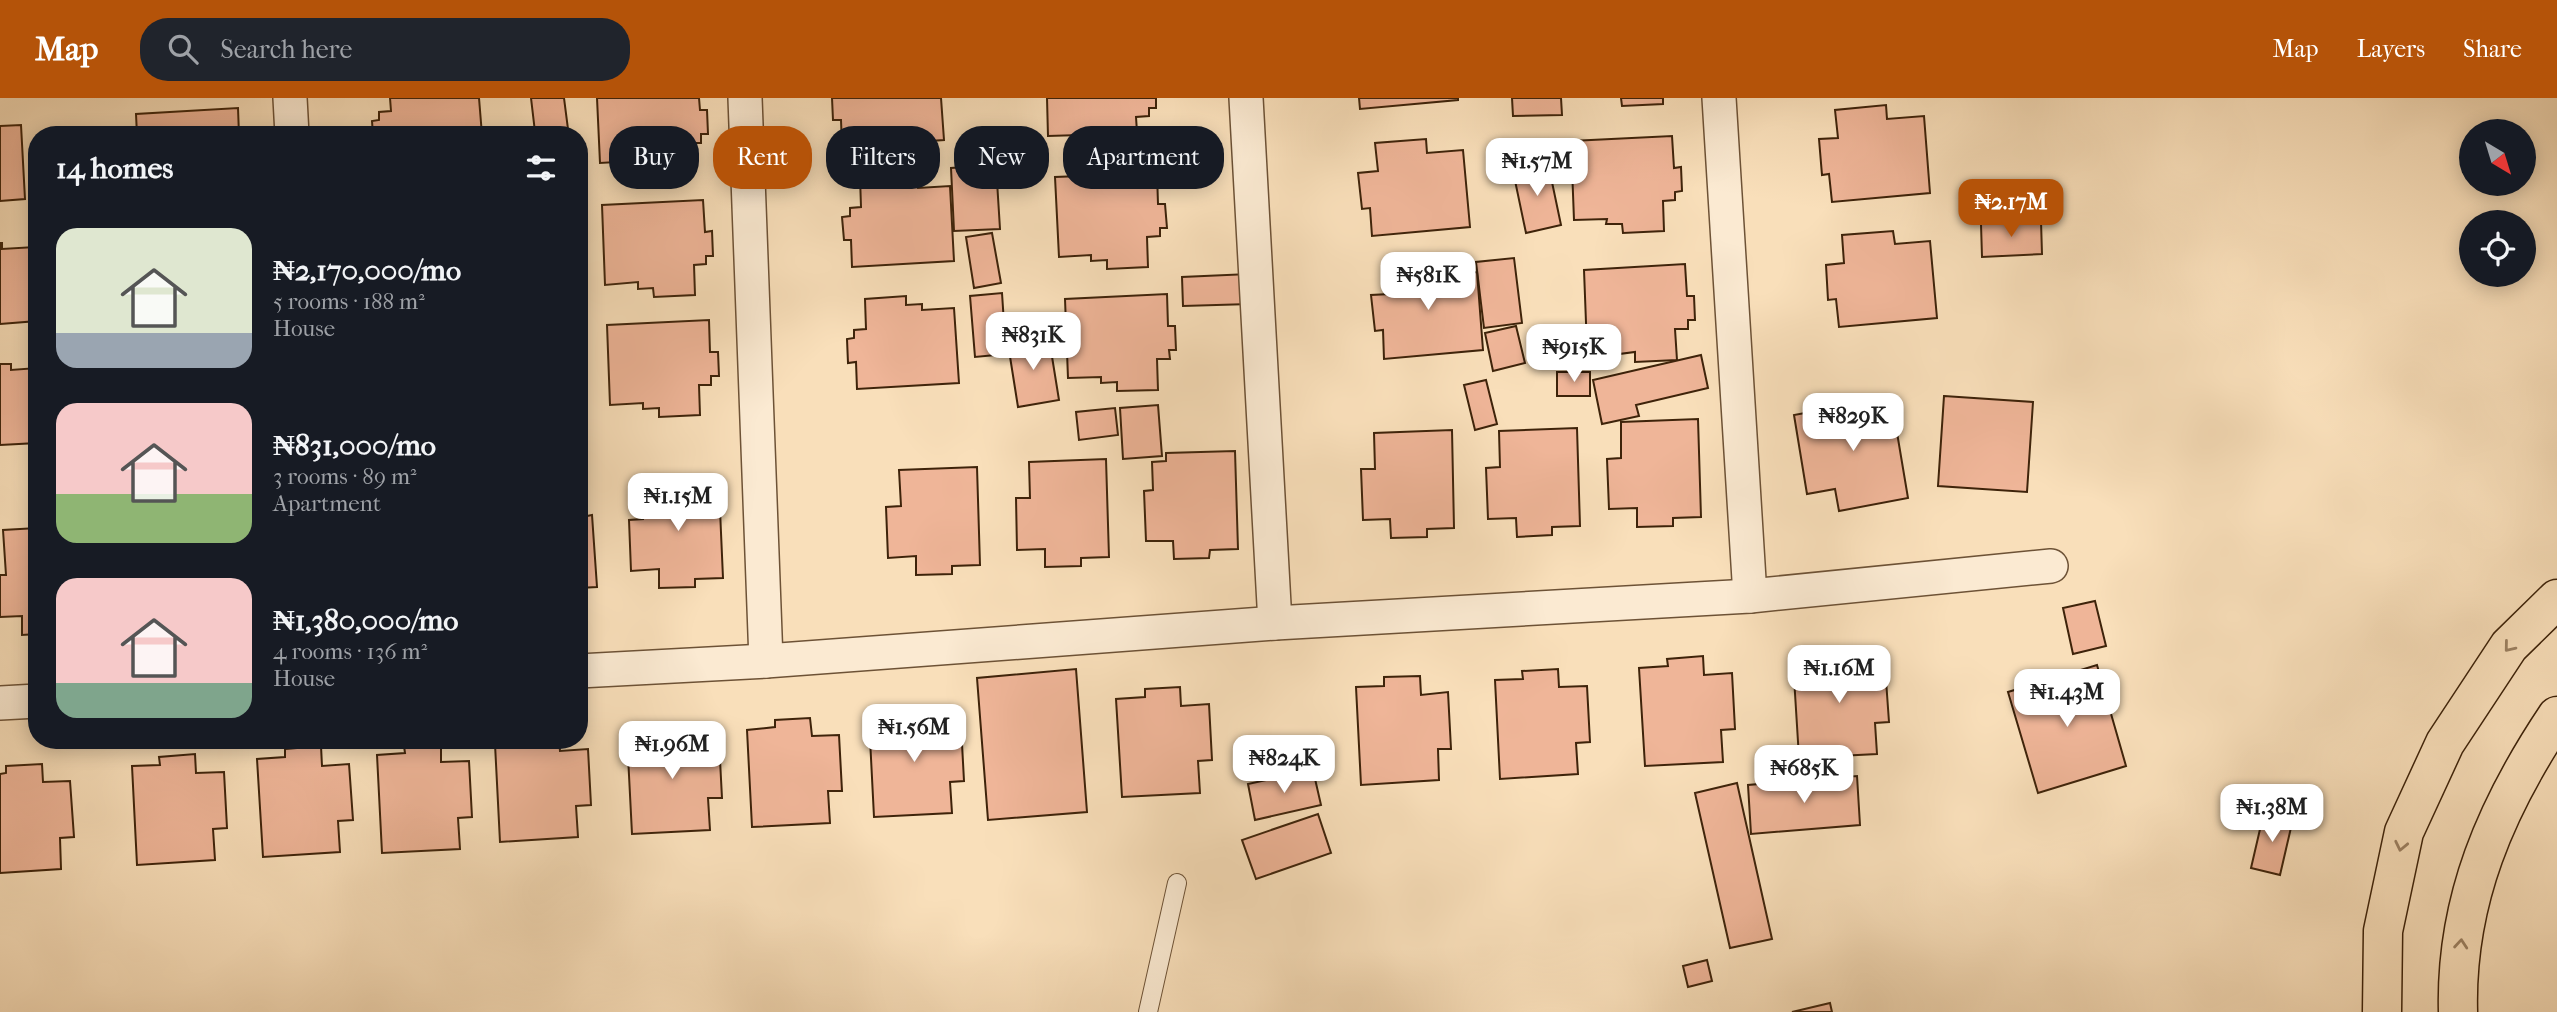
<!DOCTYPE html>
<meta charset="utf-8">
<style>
body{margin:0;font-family:"IM FELL French Canon",serif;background:#20242c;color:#f1f3f6;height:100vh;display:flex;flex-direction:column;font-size:26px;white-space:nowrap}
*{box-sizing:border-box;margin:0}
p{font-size:23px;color:#9ea1a6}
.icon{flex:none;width:38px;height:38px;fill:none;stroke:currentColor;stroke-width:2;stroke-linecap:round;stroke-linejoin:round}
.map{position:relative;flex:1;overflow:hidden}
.sheet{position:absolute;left:28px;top:28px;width:560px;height:623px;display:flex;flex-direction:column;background:#171b24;border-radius:28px;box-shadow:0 4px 18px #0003}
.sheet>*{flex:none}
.banner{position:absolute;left:609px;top:28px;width:665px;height:63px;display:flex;gap:14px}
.needle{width:46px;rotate:142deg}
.fabs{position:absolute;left:2459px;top:21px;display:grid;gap:14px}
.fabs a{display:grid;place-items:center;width:77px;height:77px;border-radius:50%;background:#171b24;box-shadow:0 4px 18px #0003;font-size:35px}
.price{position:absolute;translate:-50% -60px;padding:0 16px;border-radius:14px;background:#fff;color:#222;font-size:23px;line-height:46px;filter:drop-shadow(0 2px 4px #0008)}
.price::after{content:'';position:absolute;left:50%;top:42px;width:21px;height:16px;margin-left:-10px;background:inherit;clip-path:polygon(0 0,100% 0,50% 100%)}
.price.current{background:#b45309;color:#fff}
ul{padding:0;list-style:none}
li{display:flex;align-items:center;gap:21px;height:175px;padding:0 28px}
li span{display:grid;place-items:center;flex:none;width:196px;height:140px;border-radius:21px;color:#555}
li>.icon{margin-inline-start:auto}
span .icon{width:84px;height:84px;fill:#fffc;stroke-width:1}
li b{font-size:30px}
h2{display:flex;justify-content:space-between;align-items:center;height:84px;padding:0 28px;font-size:30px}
.chip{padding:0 24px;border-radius:28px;background:#171b24;box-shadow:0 4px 18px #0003;font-size:24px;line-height:63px}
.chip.current{background:#b45309;color:#fff}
header{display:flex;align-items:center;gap:42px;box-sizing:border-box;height:98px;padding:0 35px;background:#b45309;color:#fff}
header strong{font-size:33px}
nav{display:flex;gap:38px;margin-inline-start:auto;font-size:24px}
.search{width:490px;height:63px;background:#20242c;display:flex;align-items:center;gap:18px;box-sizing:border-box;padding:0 24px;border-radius:28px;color:#9ea1a6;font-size:26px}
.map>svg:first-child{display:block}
.building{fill:#efb598;stroke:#3e230a;stroke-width:2}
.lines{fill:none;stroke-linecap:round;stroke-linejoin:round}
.lane-casing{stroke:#6d5236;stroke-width:20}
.street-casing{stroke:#6d5236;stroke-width:36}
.highway-casing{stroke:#3e230a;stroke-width:41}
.lane{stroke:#fbead2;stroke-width:18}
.street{stroke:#fbead2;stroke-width:33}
.highway{stroke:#f9dfba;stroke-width:38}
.oneway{stroke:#9c8162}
</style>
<header>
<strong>Map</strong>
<div class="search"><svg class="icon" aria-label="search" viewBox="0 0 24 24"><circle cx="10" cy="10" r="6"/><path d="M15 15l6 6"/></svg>Search here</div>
<nav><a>Map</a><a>Layers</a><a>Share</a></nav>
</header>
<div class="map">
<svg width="2557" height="914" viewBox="0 0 2557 914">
<rect width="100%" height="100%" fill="#f9dfba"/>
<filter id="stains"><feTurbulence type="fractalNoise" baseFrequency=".00286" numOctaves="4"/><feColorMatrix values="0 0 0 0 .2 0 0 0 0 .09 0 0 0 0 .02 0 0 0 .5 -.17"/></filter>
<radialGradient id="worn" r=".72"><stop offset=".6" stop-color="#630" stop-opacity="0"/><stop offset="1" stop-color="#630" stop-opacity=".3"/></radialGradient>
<g class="building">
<path d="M390 0H479L482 37H373L372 23 379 22V14L391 13Z"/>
<path d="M531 0H564L568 31 535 34Z"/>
<path d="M597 0H699L700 12H707L708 36H701V45H689L690 76 648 78V68L633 69V63L600 65Z"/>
<path d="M832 0H941L944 42 842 49 841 22H833Z"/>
<path d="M1047 0H1156V10H1149V18L1136 19 1138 49 1096 51V42L1081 43 1080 37 1048 38Z"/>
<path d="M1359 0H1458V2L1360 11Z"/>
<path d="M1512 0H1561L1562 17 1513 18Z"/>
<path d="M1621 0H1663V6L1622 8Z"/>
<path d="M1886 7 1887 21 1924 18 1930 95 1832 104 1829 76 1822 77 1819 41 1838 40 1835 12Z"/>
<path d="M238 10 239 37H137L136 16Z"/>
<path d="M21 27 25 101 0 103V28Z"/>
<path d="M1672 38 1674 70 1681 69 1682 93 1675 94V102L1663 103 1664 133 1623 135 1622 126H1606L1607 121 1574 122 1571 43Z"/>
<path d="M1426 41 1427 55 1463 52 1470 129 1372 138 1370 110 1362 111 1358 75 1378 73 1375 45Z"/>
<path d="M1548 65 1561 127 1526 135 1513 73Z"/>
<path d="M996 67 1000 131 954 133 951 70Z"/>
<path d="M1157 75 1158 106H1165L1167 130H1160V138L1147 139 1148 169 1107 171V162L1091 163V157L1059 159 1055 79Z"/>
<path d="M901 76 902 85H917L918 90 950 88 954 163 852 169 851 142H844L842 119 850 118V110L861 109 860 79Z"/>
<path d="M703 102 705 134 712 133 713 158H706V166L694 167 695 197 654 199 653 190 638 191V184L605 187 602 107Z"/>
<path d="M2041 123 2042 156 1982 159 1981 126Z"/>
<path d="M1893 133 1895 146 1930 143 1937 220 1839 229 1836 201 1828 202 1826 167 1844 165 1842 137Z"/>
<path d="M992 135 1001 185 974 190 966 139Z"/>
<path d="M0 145H2V151L35 149 37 223 0 226Z"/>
<path d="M1514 160 1522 225 1484 230 1476 164Z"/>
<path d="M1439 164 1440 178 1477 174 1483 252 1384 261 1383 232 1375 233 1371 197 1390 196 1388 168Z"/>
<path d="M1685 166 1687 198H1694L1695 222H1688V231H1675L1677 262 1635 264V254L1619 256V249L1587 251 1584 172Z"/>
<path d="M1249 176 1250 206 1183 208 1182 179Z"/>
<path d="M1002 195 1006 256 975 259 970 198Z"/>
<path d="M1167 196 1168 228H1175L1176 252H1169L1170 261H1157L1158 292 1117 293V284L1101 285V279L1068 280 1065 201Z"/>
<path d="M906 198V207L922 206V212L954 210 959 285 857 291 856 264 848 265 847 241 854 240V232L866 231 865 201Z"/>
<path d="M709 222 710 254H718L719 278H711V287H699L700 317 659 319V310L643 311V305L610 307 607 227Z"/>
<path d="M1516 228 1525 265 1493 273 1485 235Z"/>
<path d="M1049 240 1059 302 1018 309 1008 246Z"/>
<path d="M1701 257 1708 290 1636 307 1639 318 1602 326 1593 282Z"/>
<path d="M0 266H11V272L37 270V345L0 347Z"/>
<rect x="1557" y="274" width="33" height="24"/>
<path d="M1486 282 1497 326 1475 332 1464 287Z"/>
<path d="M1944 298 2033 304 2027 394 1938 388Z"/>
<path d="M1891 299 1908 400 1839 413 1835 391 1807 396 1794 317Z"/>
<path d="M1158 307 1162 358 1123 361 1120 310Z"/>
<path d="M1115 310 1118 337 1079 342 1076 314Z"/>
<path d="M1698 321 1701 419 1673 420V428L1637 429V410L1609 411 1607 361 1621 360V324Z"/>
<path d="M1577 330 1580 428 1552 429V437L1517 439 1516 420 1488 421 1486 370 1500 369 1499 333Z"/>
<path d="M1452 332 1454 430 1427 431V439L1391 440 1390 421 1363 422 1361 371H1375L1374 335Z"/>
<path d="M1235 353 1238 451 1210 452 1209 460 1174 461 1173 443H1146L1144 393 1153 392 1152 364 1166 363V355Z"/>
<path d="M1106 361 1109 459 1081 460V468L1045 469V451L1017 452 1016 400H1030L1029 364Z"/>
<path d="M977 369 980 467 952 468V476L916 477V458L888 460 886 409 901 408 899 372Z"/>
<path d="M712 382 714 412H720L723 480 695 481V489L659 490V471L631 473 629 422 643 421 641 385Z"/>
<path d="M579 391H585L587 418 592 417 597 489 579 490Z"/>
<path d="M37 430V536L22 537V518L0 519V477H6L3 432Z"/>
<path d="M2095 503 2106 548 2073 556 2063 510Z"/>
<path d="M1857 551 1858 570 1885 568 1889 624 1875 625 1877 656 1799 660 1793 563 1821 561V553Z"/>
<path d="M1703 558 1704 577 1732 575 1735 631 1721 632 1723 664 1645 668 1639 570 1668 568 1667 561Z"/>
<path d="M2097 567 2126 668 2038 695 2008 594Z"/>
<path d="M1076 571 1087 714 988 722 977 580Z"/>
<path d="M1558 571 1559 589 1587 588 1590 644 1576 645 1578 676 1500 681 1495 582 1523 581 1522 573Z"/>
<path d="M1420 578 1421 597 1448 594 1451 651H1438L1439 682 1361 687 1356 589 1384 588V579Z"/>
<path d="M1180 589 1181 608 1209 606 1212 662 1198 663 1200 695 1122 699 1116 601 1145 599V591Z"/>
<path d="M932 610 933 629 961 627 964 683 950 684 952 715 874 719 869 621 897 620 896 612Z"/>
<path d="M810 620 812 638 839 637 842 693H828L830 725 752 729 747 632 775 629V622Z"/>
<path d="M690 627 692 645 719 643 722 700H708L710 732 632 736 627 638 655 636V629Z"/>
<path d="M523 642H559L560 653 588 651 591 707 576 708 578 739 500 744 495 646Z"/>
<path d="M441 646V664L469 663 472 719 458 720 460 751 382 755 377 657 405 655 404 648Z"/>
<path d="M321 648 322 668 349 666 353 722 338 723 340 754 263 759 257 661 285 659V651Z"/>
<path d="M195 656 196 675 224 674 227 730 213 731 215 762 137 767 132 668 160 667 159 659Z"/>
<path d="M42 666 43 684 70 683 74 739 60 740 61 771 0 775V676L6 675V668Z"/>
<path d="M1313 672 1321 707 1255 722 1248 686Z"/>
<path d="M1857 678 1860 727 1751 736 1748 687Z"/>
<path d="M1737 685 1772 841 1730 850 1695 695Z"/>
<path d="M2264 714 2293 721 2280 777 2251 770Z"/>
<path d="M1318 716 1331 755 1256 781 1242 742Z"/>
<path d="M1707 862 1712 883 1688 889 1683 868Z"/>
<path d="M1830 905 1832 914H1792Z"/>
</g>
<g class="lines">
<g class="lane-casing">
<path id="lane" d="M1148 914 1177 785"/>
</g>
<g class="street-casing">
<g id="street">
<path d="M290 0 292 37"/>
<path d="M745 0 766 563"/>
<path d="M1246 0 1275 525"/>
<path d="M1719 0 1750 498"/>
<path d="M579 573 766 563 1275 525 1750 498 2051 468"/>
<path d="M0 605 37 603"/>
</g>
</g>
<g class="highway-casing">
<g id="highway">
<path d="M2382 914 2383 833 2404 734 2445 645 2509 548 2557 501"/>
<path d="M2458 914C2455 803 2496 709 2557 618"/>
</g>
</g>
<use href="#lane" class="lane"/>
<use href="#street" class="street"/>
<use href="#highway" class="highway"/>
</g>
<defs><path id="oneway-chevron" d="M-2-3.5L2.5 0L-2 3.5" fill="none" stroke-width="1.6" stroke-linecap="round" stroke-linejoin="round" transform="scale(1.75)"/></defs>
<g class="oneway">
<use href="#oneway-chevron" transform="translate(2509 549) rotate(129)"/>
<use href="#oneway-chevron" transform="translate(2401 748) rotate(102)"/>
<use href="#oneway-chevron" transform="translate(2461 846) rotate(-85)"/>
</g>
<rect width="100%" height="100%" filter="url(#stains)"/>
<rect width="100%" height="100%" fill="url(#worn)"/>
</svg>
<div class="fabs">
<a><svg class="needle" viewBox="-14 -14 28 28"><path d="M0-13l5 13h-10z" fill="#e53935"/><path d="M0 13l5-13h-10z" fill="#9ea1a6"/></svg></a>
<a><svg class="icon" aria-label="locate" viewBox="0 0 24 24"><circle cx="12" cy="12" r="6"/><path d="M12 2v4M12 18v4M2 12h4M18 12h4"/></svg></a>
</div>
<b class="price" style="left:1537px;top:100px">₦1.57M</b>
<b class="price current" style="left:2011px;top:141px">₦2.17M</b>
<b class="price" style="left:1428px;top:214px">₦581K</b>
<b class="price" style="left:1033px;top:274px">₦831K</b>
<b class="price" style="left:1574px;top:286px">₦915K</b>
<b class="price" style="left:1853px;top:355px">₦829K</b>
<b class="price" style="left:678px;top:435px">₦1.15M</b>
<b class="price" style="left:1839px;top:607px">₦1.16M</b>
<b class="price" style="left:2067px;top:631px">₦1.43M</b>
<b class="price" style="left:914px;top:666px">₦1.56M</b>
<b class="price" style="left:672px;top:683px">₦1.96M</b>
<b class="price" style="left:1284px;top:697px">₦824K</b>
<b class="price" style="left:1804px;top:707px">₦685K</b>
<b class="price" style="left:2272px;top:746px">₦1.38M</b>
<div class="banner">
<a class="chip">Buy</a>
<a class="chip current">Rent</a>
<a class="chip">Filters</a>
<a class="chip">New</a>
<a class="chip">Apartment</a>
</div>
<section class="sheet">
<h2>14 homes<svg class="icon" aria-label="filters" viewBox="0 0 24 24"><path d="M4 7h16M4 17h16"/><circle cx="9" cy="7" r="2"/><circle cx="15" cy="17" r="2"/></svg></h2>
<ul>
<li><span style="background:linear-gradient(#dfe7d0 75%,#9aa5b1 0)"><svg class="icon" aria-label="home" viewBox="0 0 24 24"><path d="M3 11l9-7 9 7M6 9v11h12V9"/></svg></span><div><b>₦2,170,000/mo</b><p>5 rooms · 188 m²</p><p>House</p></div></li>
<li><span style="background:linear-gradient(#f6c9c9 65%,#8fb573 0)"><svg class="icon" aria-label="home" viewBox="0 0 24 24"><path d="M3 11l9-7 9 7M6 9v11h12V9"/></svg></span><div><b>₦831,000/mo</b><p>3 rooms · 89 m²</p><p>Apartment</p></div></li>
<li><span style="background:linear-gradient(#f6c9c9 75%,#7fa58c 0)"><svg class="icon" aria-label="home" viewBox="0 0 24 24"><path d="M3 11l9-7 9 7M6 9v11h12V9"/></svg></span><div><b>₦1,380,000/mo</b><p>4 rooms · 136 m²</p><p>House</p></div></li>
</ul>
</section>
</div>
